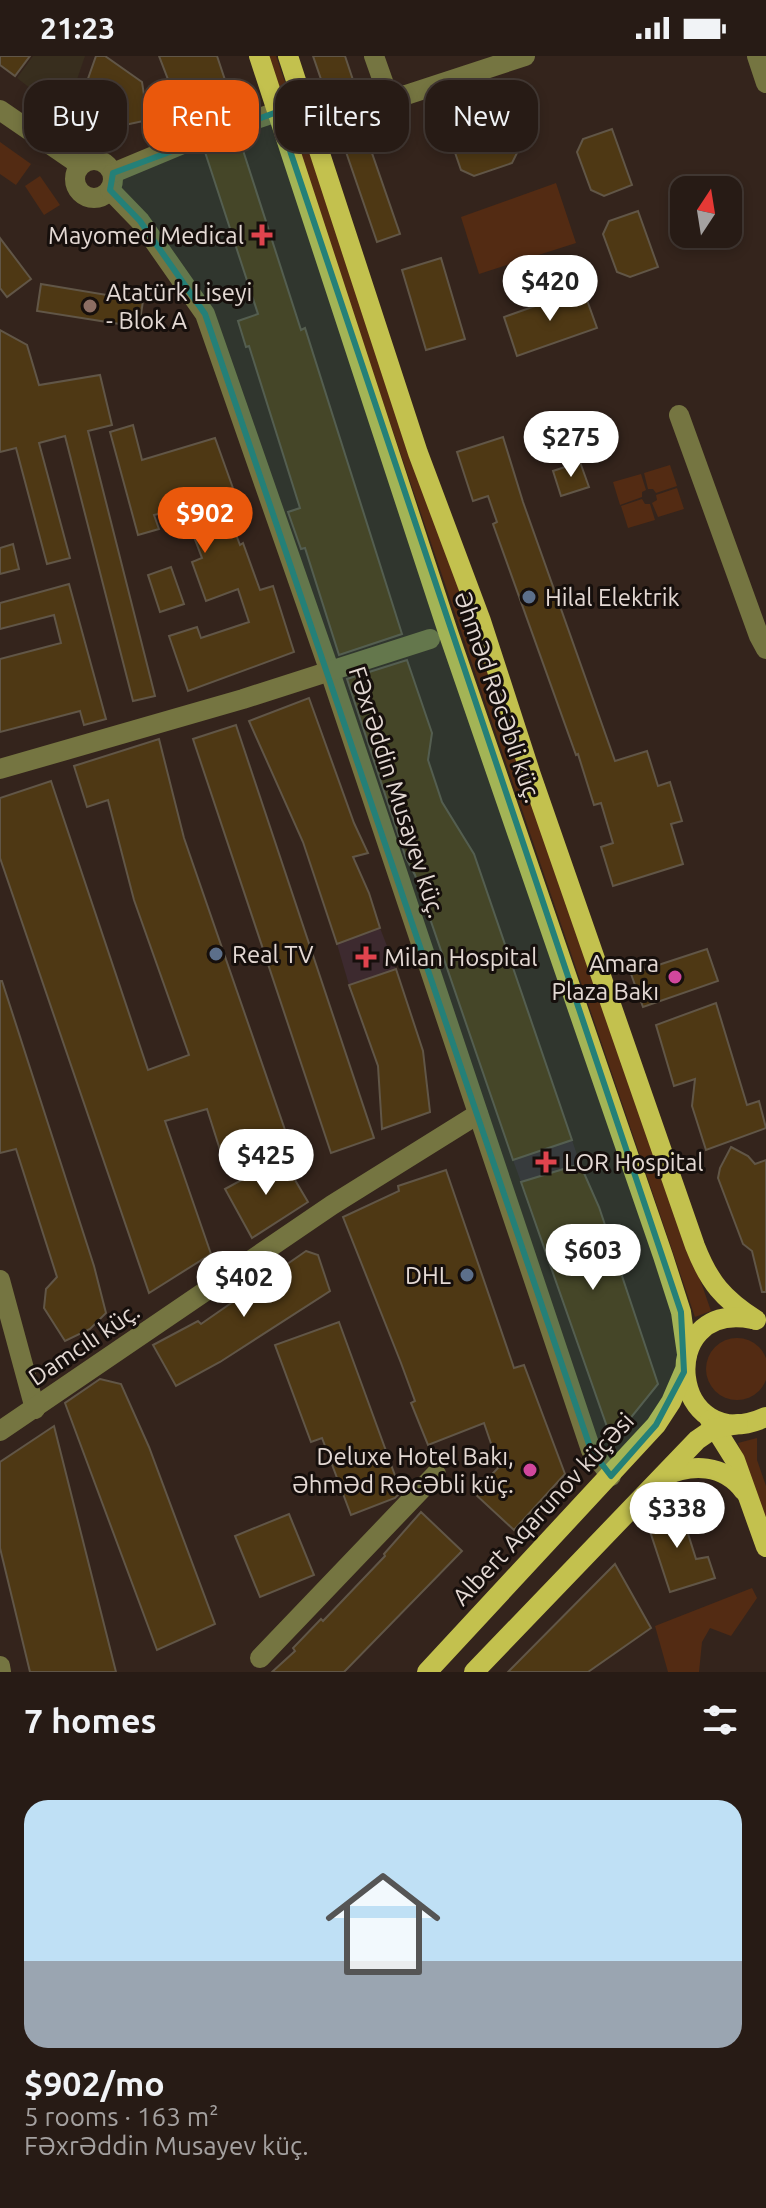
<!DOCTYPE html>
<meta charset="utf-8">
<style>
body{margin:0;font-family:Ubuntu,sans-serif;background:#332822;color:#f1f3f6;height:100vh;display:flex;flex-direction:column;font-size:30px;white-space:nowrap}
*{box-sizing:border-box;margin:0}
p{font-size:26px;color:#a4a1a0}
.icon{flex:none;width:44px;height:44px;fill:none;stroke:currentColor;stroke-width:2;stroke-linecap:round;stroke-linejoin:round}
.map{position:relative;height:1616px;overflow:hidden}
.sheet{display:flex;flex-direction:column;background:#271b15;flex:1}
.sheet>*{flex:none}
.guide{position:absolute;left:24px;top:24px;width:718px;height:72px;display:flex;gap:16px}
.needle{width:52px;rotate:12deg}
.buttons{position:absolute;left:670px;top:120px;display:grid;gap:16px}
.buttons a{display:grid;place-items:center;width:72px;height:72px;border-radius:16px;background:#271b15;box-shadow:0 4px 12px #0003,0 0 0 2px #433934;font-size:40px}
.price{position:absolute;translate:-50% -68px;padding:0 18px;border-radius:28px;background:#fff;color:#222;font-size:26px;line-height:52px;filter:drop-shadow(0 2px 4px #0008)}
.price::after{content:'';position:absolute;left:50%;top:48px;width:24px;height:18px;margin-left:-12px;background:inherit;clip-path:polygon(0 0,100% 0,50% 100%)}
.price.on{background:#ea580c;color:#fff}
ul{padding:0;list-style:none}
li{display:grid;align-content:center;gap:16px;height:424px;padding:0 24px}
li span{display:grid;place-items:center;height:248px;border-radius:24px;color:#555}
li>.icon{margin-inline-start:auto}
span .icon{width:144px;height:144px;fill:#fffc;stroke-width:1}
li b{font-size:34px}
h2{display:flex;justify-content:space-between;align-items:center;height:96px;padding:0 24px;font-size:34px}
.pill{padding:0 28px;border-radius:24px;background:#271b15;box-shadow:0 4px 12px #0003,0 0 0 2px #433934;font-size:28px;line-height:72px}
.pill.on{background:#ea580c;color:#fff}
.status{display:flex;justify-content:space-between;align-items:center;height:56px;padding:0 40px;background:#271b15;direction:ltr}
.status svg{height:22px;fill:currentColor}
.map>svg:first-child{display:block}
.education{fill:#382e1e}
.medical{fill:#3d2a2f}
.green{fill:#532b13}
.building{fill:#4e3814;stroke:#615647;stroke-width:2}
.lines{fill:none;stroke-linecap:round;stroke-linejoin:round}
.minor{stroke:#757541;stroke-width:20}
.major{stroke:#c3c14e;stroke-width:20}
.marked{fill:#248078;fill-opacity:0.2;stroke:#248078;stroke-width:6;stroke-linejoin:round}
.health-dot{fill:#e0444e;stroke:#160f0c;stroke-width:3}
.education-dot{fill:#8d6e63;stroke:#160f0c;stroke-width:3}
.service-dot{fill:#5c6f8a;stroke:#160f0c;stroke-width:3}
.hotel-dot{fill:#d1479c;stroke:#160f0c;stroke-width:3}
.labels{text-anchor:middle;dominant-baseline:central;stroke-width:6;stroke-linejoin:round;paint-order:stroke}
.poi-label{font-size:24px;fill:#e4d9d4;stroke:#160f0c;text-anchor:start}
.street-label{font-size:24px;fill:#e4d9d4;stroke:#160f0c}
</style>
<div class="status"><b>21:23</b><svg viewBox="0 0 49 12"><path d="M0 12V9h3v3zM5 12V6h3v6zM10 12V3h3v9zM15 12V0h3v12zM26 1h20v11H26zM47 4h2v5h-2z"/></svg></div>
<div class="map">
<svg width="766" height="1616" viewBox="0 0 766 1616">
<rect width="100%" height="100%" fill="#34241c"/>
<path class="education" d="M33 0H85L65 59 17 22Z"/>
<g class="medical">
<path d="M380 872 396 913 349 929 337 888Z"/>
<path d="M572 1084 580 1108 521 1126 513 1104Z"/>
</g>
<g class="green">
<path d="M265 0H276L711 1255 695 1261Z"/>
<path d="M0 86 31 108 16 129 0 118Z"/>
<path d="M40 120 60 149 44 159 25 130Z"/>
<path d="M556 127 576 187 479 218 461 161Z"/>
<path d="M670 409 677 430 656 437 653 433H648L644 417Z"/>
<path d="M641 418 646 434 642 436V441L620 449 613 426Z"/>
<path d="M677 432 684 453 658 461 652 447 657 444 656 439Z"/>
<path d="M642 443 645 448H650L655 464 628 472 621 450Z"/>
<circle cx="737" cy="1313" r="31"/>
<path d="M757 1382V1404L766 1430V1466L738 1387Z"/>
<path d="M752 1532 757 1542 731 1580 710 1572 702 1586 699 1616H668L655 1570Z"/>
</g>
<g class="building">
<path d="M0 0H30L15 20 0 9Z"/>
<path d="M96 0H105L142 26 148 64 111 72H90L72 68Z"/>
<path d="M159 0H217L233 48 184 65Z"/>
<path d="M313 0H345L358 39 371 34 382 67 364 74 400 178 377 186Z"/>
<path d="M508 67 518 95 512 107 474 120 461 114 451 85Z"/>
<path d="M612 73 632 129 604 140 591 134 577 96 583 83Z"/>
<path d="M240 85 301 274 305 272 402 578 339 599 305 492 301 493 288 456 300 452 249 290 246 291 238 265 258 258 205 96Z"/>
<path d="M638 155 658 211 630 221 617 216 603 178 609 165Z"/>
<path d="M0 182 31 223 7 241 0 232Z"/>
<path d="M441 202 465 283 426 294 402 214Z"/>
<path d="M41 228 143 245 139 271 37 255Z"/>
<path d="M583 233 597 272 517 300 504 261Z"/>
<path d="M0 274 27 289 39 329 100 319 112 369 88 375 155 640 133 645 65 380 39 387 70 502 47 508 16 392 0 396Z"/>
<path d="M133 369 142 404 215 382 234 435 221 439 240 489 243 487 260 534 273 530 294 596 188 635 169 580 197 571 201 582 249 566 238 533 206 545 192 506 202 502 183 452 154 459 159 473 138 479 110 376Z"/>
<path d="M503 381 523 446 615 705 647 695 658 730 670 726 682 765 671 768 683 808 613 830 601 791 613 787 601 747 594 749 578 698 576 699 493 468 497 466 488 440 473 445 457 396Z"/>
<path d="M580 406 589 431 561 440 553 415Z"/>
<path d="M13 488 19 513 0 518V492Z"/>
<path d="M171 511 184 548 160 556 148 519Z"/>
<path d="M69 528 106 663 84 669 80 655 0 676V603L61 587 54 559 0 573V547Z"/>
<path d="M407 604 432 677 428 704 442 746 474 798 572 1084 513 1104 415 819 406 802 347 623Z"/>
<path d="M309 642 354 767 368 797 353 801 369 837 380 872 337 888 303 786 249 665Z"/>
<path d="M236 669 374 1082 331 1097 193 683Z"/>
<path d="M159 683 184 782 285 1074 222 1100 207 1053 165 1065 211 1198 149 1237 0 802V742L51 725 148 1014 189 999 134 844 108 744 87 751 74 710Z"/>
<path d="M707 893 718 925 643 951 631 918Z"/>
<path d="M396 913 423 995 430 1056 382 1073 378 1010 349 929Z"/>
<path d="M0 925H2L94 1210 106 1257 90 1273 65 1285 44 1252 46 1233 57 1221 16 1093 0 1097Z"/>
<path d="M716 947 747 1049 759 1045 766 1072 706 1094 692 1050 695 1023 674 1030 656 969Z"/>
<path d="M731 1091 748 1100 755 1108 766 1104V1236H762L752 1195 743 1188 718 1122 720 1112Z"/>
<path d="M282 1102 308 1146 252 1182 225 1133Z"/>
<path d="M580 1108 599 1151 658 1328 612 1385 521 1126Z"/>
<path d="M446 1114 514 1312 524 1309 565 1418 514 1474 474 1437 499 1411 484 1367 428 1389 411 1347 415 1345 401 1307 343 1161 399 1135 398 1130Z"/>
<path d="M306 1195 318 1199 330 1235 220 1306 176 1330 153 1289 198 1265 201 1268Z"/>
<path d="M339 1266 401 1436 395 1442 351 1459 322 1382 311 1386 275 1289Z"/>
<path d="M100 1323 121 1328 149 1391 215 1568 157 1594 65 1347Z"/>
<path d="M54 1370 116 1616H30L0 1492V1406Z"/>
<path d="M679 1449 696 1503 708 1501 715 1522 670 1536 645 1460Z"/>
<path d="M421 1456 462 1495 344 1616H272L295 1595 293 1592 321 1563 323 1565 385 1500 384 1498Z"/>
<path d="M289 1458 314 1519 260 1541 235 1480Z"/>
<path d="M615 1508 651 1572 588 1616H508Z"/>
</g>
<g class="lines">
<g class="minor">
<path d="M374 0 385 31 392 39H406L525 0"/>
<path d="M757 0 766 27"/>
<path d="M0 54 80 109"/>
<circle cx="94" cy="123" r="19"/>
<path d="M113 117 185 87 277 56"/>
<path d="M110 134 140 165 205 258 330 616 591 1394 611 1420"/>
<path d="M679 359 759 580 766 593"/>
<path d="M0 713 243 643 430 583"/>
<path d="M0 1224 35 1353"/>
<path d="M0 1375 332 1149 478 1058"/>
<path d="M260 1602 436 1418"/>
<path d="M0 1610 1 1616"/>
</g>
<g class="major">
<path d="M259 0 448 576 663 1200 681 1256 687 1298"/>
<path d="M288 0 418 397 481 565 531 719 695 1190C709 1226 723 1243 756 1264"/>
<path d="M752 1263C653 1244 670 1404 766 1361"/>
<path d="M710 1364 735 1404 766 1491"/>
<path d="M662 1421C692 1407 724 1408 744 1435"/>
<path d="M427 1616 656 1369 671 1346 684 1316"/>
<path d="M474 1616 697 1384 713 1373 738 1368"/>
</g>
</g>
<path class="marked" d="M277 56 681 1256 684 1316 656 1369 611 1420 591 1394 205 258 140 165 110 134 113 117Z"/>
<g class="health-dot">
<path d="M258 167h8v8h8v8h-8v8h-8v-8h-8v-8h8z"/>
<path d="M362 889h8v8h8v8h-8v8h-8v-8h-8v-8h8z"/>
<path d="M542 1094h8v8h8v8h-8v8h-8v-8h-8v-8h8z"/>
</g>
<circle class="education-dot" cx="90" cy="250" r="8"/>
<g class="service-dot">
<circle cx="529" cy="541" r="8"/>
<circle cx="216" cy="898" r="8"/>
<circle cx="467" cy="1219" r="8"/>
</g>
<g class="hotel-dot">
<circle cx="675" cy="921" r="8"/>
<circle cx="530" cy="1414" r="8"/>
</g>
<g class="labels">
<g class="poi-label">
<text x="244" y="179" text-anchor="end">Mayomed Medical</text>
<text x="106" y="236">Atatürk Liseyi<tspan x="106" dy="28">- Blok A</tspan></text>
<text x="545" y="541">Hilal Elektrik</text>
<text x="232" y="898">Real TV</text>
<text x="384" y="901">Milan Hospital</text>
<text x="659" y="907" text-anchor="end">Amara<tspan x="659" dy="28">Plaza Bakı</tspan></text>
<text x="564" y="1106">LOR Hospital</text>
<text x="451" y="1219" text-anchor="end">DHL</text>
<text x="514" y="1400" text-anchor="end">Deluxe Hotel Bakı,<tspan x="514" dy="28">Əhməd Rəcəbli küç.</tspan></text>
</g>
<g class="street-label">
<text transform="translate(498 641) rotate(71)">Əhməd Rəcəbli küç.</text>
<text transform="translate(397 736) rotate(72)">Fəxrəddin Musayev küç.</text>
<text transform="translate(84 1288) rotate(-34)">Damcılı küç.</text>
<text transform="translate(543 1453) rotate(-47)">Albert Aqarunov küçəsi</text>
</g>
</g>
</svg>
<div class="buttons">
<a><svg class="needle" viewBox="-14 -14 28 28"><path d="M0-13l5 13h-10z" fill="#e53935"/><path d="M0 13l5-13h-10z" fill="#a4a1a0"/></svg></a>
</div>
<b class="price" style="left:550px;top:267px">$420</b>
<b class="price" style="left:571px;top:423px">$275</b>
<b class="price on" style="left:205px;top:499px">$902</b>
<b class="price" style="left:266px;top:1141px">$425</b>
<b class="price" style="left:593px;top:1236px">$603</b>
<b class="price" style="left:244px;top:1263px">$402</b>
<b class="price" style="left:677px;top:1494px">$338</b>
<div class="guide">
<a class="pill">Buy</a>
<a class="pill on">Rent</a>
<a class="pill">Filters</a>
<a class="pill">New</a>
</div>
</div>
<section class="sheet">
<h2>7 homes<svg class="icon" aria-label="filters" viewBox="0 0 24 24"><path d="M4 7h16M4 17h16"/><circle cx="9" cy="7" r="2"/><circle cx="15" cy="17" r="2"/></svg></h2>
<ul>
<li><span style="background:linear-gradient(#bfe0f5 65%,#9aa5b1 0)"><svg class="icon" aria-label="home" viewBox="0 0 24 24"><path d="M3 11l9-7 9 7M6 9v11h12V9"/></svg></span><div><b>$902/mo</b><p>5 rooms · 163 m²</p><p>Fəxrəddin Musayev küç.</p></div></li>
</ul>
</section>
